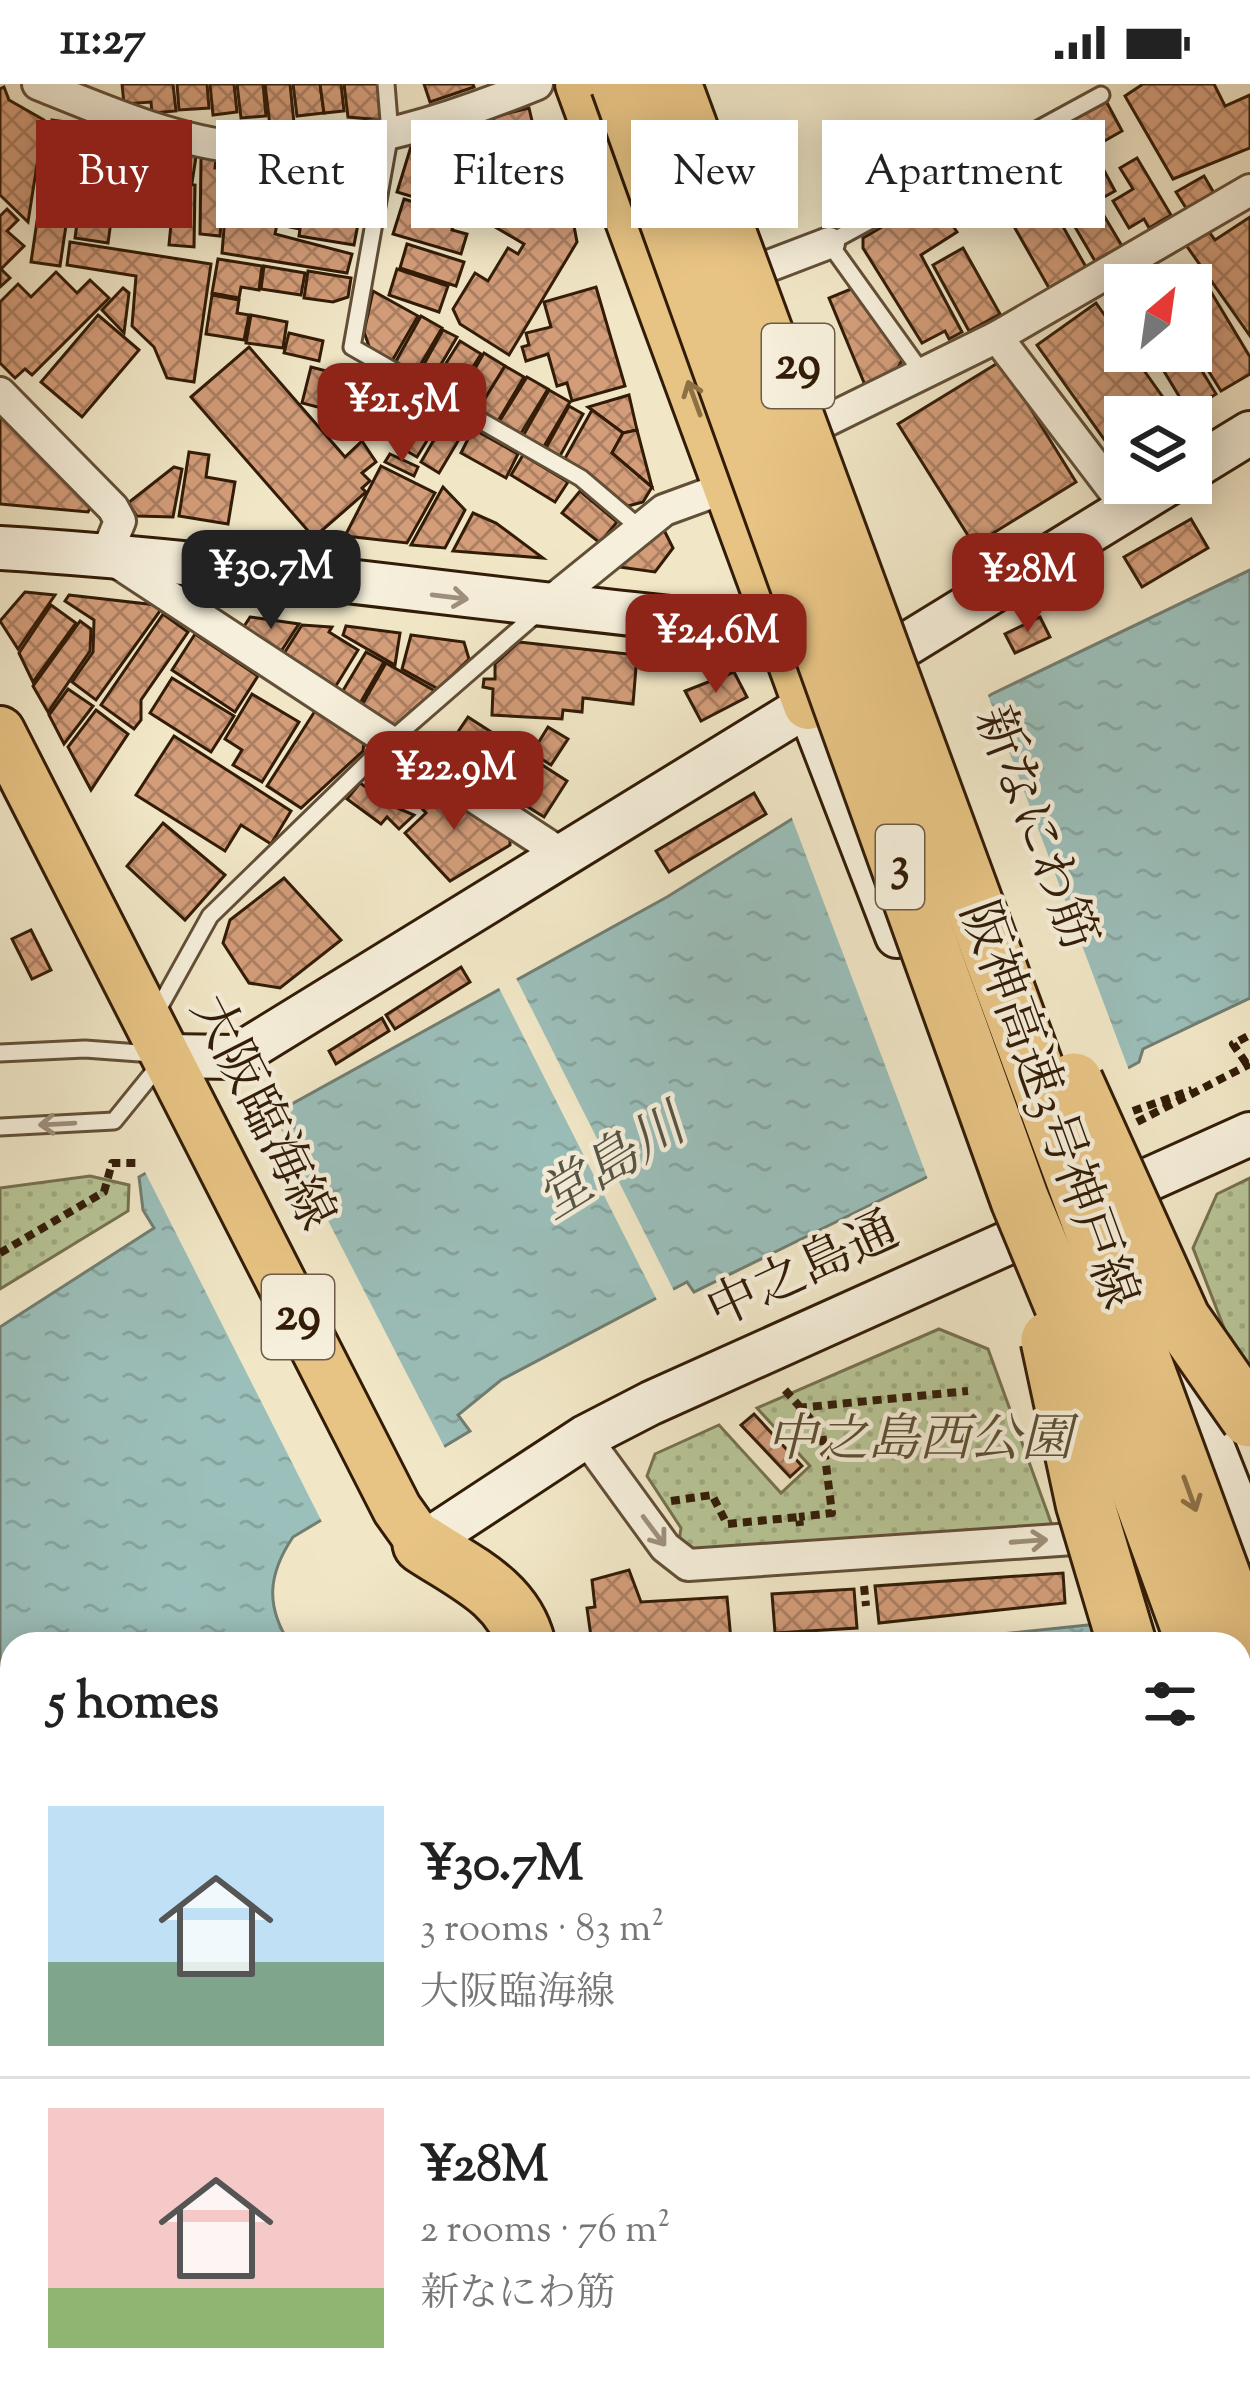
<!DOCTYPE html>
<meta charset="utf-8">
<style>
body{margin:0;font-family:"Sorts Mill Goudy","Noto Serif JP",serif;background:#f6f6f6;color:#222;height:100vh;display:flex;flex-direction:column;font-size:45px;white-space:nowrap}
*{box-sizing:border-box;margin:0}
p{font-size:39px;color:#767676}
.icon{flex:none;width:66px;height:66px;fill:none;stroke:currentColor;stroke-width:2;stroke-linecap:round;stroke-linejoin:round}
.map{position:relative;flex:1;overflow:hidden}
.side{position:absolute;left:0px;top:1548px;width:1251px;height:771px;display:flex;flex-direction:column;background:#fff;border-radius:36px 36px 0 0;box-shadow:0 6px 30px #0003}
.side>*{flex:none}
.banner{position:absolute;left:36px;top:36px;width:1179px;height:108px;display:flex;gap:24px}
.needle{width:78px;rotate:29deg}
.fabs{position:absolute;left:1104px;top:180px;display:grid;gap:24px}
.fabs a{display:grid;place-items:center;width:108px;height:108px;border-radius:0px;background:#fff;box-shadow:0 6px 30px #0003;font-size:60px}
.price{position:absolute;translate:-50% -102px;padding:0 27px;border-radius:24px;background:#8f2418;color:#fff;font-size:39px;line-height:78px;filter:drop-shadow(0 3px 6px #0008)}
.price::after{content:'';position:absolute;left:50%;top:72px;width:36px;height:27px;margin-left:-18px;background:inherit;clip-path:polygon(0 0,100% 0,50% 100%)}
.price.on{background:#222;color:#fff}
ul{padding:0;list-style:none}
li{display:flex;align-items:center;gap:36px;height:300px;padding:0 48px}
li+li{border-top:3px solid #e0e0e0}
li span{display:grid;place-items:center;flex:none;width:336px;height:240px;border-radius:0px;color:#555}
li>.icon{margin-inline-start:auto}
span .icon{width:144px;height:144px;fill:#fffc;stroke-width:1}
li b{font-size:51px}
h2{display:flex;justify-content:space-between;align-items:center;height:144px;padding:0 48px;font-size:51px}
.chip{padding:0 42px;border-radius:0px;background:#fff;box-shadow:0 6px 30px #0003;font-size:42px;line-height:108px}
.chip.on{background:#8f2418;color:#fff}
.status{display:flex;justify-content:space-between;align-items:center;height:84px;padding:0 60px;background:#fff;direction:ltr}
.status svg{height:33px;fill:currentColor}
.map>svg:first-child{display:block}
.park{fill:url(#park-dots);stroke:#75714f;stroke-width:3}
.water{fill:url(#water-ripples);stroke:#717e72;stroke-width:3}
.pier{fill:#f1e7c7}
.building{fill:url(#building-cross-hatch);stroke:#321c07;stroke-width:3}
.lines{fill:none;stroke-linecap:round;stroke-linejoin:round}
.lane-casing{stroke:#624f37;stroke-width:21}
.street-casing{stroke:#624f37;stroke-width:36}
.secondary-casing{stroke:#321c07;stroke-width:48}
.primary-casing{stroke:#321c07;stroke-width:54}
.highway-casing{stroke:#321c07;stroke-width:63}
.path{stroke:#321c07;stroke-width:8;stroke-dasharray:9 6;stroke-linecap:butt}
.lane{stroke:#f6efdb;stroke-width:15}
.street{stroke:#f6efdb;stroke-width:30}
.secondary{stroke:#f6efdb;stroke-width:42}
.primary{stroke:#e8c484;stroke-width:48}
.highway{stroke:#e8c484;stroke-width:57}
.highway-bridge-casing{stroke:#321c07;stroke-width:63;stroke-linecap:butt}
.highway-bridge{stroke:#e8c484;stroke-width:57}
.oneway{stroke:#8d7046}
.oneway2{stroke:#9e907c}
.labels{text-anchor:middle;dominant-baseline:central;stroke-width:9;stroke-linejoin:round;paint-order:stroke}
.shield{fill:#f6efdb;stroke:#6d5b47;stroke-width:3}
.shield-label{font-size:48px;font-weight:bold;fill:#321c07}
.street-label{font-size:51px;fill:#321c07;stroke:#f6efdb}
.park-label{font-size:51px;font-style:italic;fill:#5a4f32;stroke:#f6efdb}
.water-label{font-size:54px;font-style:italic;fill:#575546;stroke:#f6efdb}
</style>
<div class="status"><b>11:27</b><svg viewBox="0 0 49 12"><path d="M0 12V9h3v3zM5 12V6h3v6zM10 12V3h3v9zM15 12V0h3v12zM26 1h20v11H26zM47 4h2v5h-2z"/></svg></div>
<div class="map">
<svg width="1250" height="2317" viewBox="0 0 1250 2317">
<defs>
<pattern id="park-dots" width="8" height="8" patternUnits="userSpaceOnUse" patternTransform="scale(3)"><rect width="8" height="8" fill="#b8c697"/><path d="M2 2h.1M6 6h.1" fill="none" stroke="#9faa81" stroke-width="1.8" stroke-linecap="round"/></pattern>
<pattern id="water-ripples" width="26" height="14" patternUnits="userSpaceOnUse" patternTransform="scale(3)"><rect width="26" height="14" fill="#9bbfba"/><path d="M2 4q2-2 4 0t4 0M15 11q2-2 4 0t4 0" fill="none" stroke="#86a49e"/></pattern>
<pattern id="building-cross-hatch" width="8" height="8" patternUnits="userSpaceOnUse" patternTransform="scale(3)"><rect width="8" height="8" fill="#d39d7a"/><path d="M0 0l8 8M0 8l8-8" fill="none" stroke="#ac7f62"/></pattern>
</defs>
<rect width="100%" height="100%" fill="#f1e7c7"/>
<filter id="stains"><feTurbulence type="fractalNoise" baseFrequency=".00167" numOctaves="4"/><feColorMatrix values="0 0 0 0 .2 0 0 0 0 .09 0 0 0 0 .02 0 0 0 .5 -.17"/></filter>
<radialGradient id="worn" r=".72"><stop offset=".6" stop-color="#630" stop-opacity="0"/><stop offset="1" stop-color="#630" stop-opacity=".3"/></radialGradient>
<g class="park">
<path d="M90 1092 129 1101 128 1127 0 1205V1104Z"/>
<path d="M1250 1094V1311L1193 1164 1217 1110Z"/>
<path d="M939 1245 988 1265 1053 1444 695 1468 679 1457 681 1444 647 1392 655 1370 719 1341 781 1409 810 1382 757 1324Z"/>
</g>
<g class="water">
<path d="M1250 486V914L1143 965 1139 978 923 1095 694 1208 687 1198 501 1296 458 1331 470 1347 293 1453C268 1490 265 1522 290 1560H12V2037L0 2036V1243L154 1144 143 1126 139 1093 273 1016 288 1022 667 813 992 610Z"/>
<path d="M1250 1524V1997L1239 2001V1560H906Z"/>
</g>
<g class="pier">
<path d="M986 606 1130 989 929 1098 790 729Z"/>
<path d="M514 890 676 1211 659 1220 497 900Z"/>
<path d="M265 1014 447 1368 324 1442 143 1084Z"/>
<path d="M1250 1518V1957L1239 1927V1560H1106L1096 1534Z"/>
<path d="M346 2307H762L759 2317H340Z"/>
</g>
<g class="building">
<path d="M122 0H173L176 27 152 29 151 18 124 20Z"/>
<path d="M177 0H207L209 24 179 26Z"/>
<path d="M210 0H234L237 28 213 31Z"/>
<path d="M237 0H263L266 32 241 34Z"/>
<path d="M265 0H290L294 39 270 42Z"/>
<path d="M293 0H320L324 29 297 32Z"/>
<path d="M320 0H341L344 27 324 29Z"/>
<path d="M344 0H379L383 36 348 33Z"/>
<path d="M424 0H473L474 3 430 18Z"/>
<path d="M1214 0 1225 22 1250 11V64L1173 95 1125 12 1143 0Z"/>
<path d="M4 3 9 16 44 36 28 138 0 111V5Z"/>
<path d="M1106 17 1122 47 1092 64 1115 107 1086 123 1065 86 1039 100 1020 64Z"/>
<path d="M529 24 533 41 497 49 493 33Z"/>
<path d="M486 35 504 87 495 90 447 56 455 43Z"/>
<path d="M52 36 81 40 60 182 31 178Z"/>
<path d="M90 44 123 49 108 159 75 154Z"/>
<path d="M534 44 540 64 506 73 500 53Z"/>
<path d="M413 56 451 68 449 77 459 80 446 123 397 108Z"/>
<path d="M180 63 197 66 192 99 175 96Z"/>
<path d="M543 66 550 91 514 100 508 76Z"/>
<path d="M1010 70 1031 107 991 130 970 93Z"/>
<path d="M201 74 216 75 215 84 226 85 220 152 200 150Z"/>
<path d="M1137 74 1171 131 1149 144 1144 135 1129 144 1113 117 1133 105 1120 84Z"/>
<path d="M233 79 268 82 265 118 229 115Z"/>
<path d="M1204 92 1214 109 1186 124 1176 108Z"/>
<path d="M275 95 361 108 358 130 272 116Z"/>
<path d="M1062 95 1085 134 1100 125 1122 162 1095 177 1065 126 1059 129 1044 105Z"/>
<path d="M175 99 195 101 194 163 169 161Z"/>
<path d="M512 104 574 142 577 158 509 271 460 240 453 225 475 189 488 197 508 164 518 170 524 160 490 140Z"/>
<path d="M934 113 957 148 921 171 962 248 949 255 945 247 922 259 863 164V154Z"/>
<path d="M1038 113 1052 138 1058 134 1086 183 1049 204 1007 130Z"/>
<path d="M404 115 456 131 452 146 467 150 461 170 393 150Z"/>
<path d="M226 120 280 126 275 150 352 170 347 189 222 169Z"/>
<path d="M7 125 18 136 7 147 24 162 1 185 10 194 0 203V132Z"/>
<path d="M287 128 358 140 354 161 299 152 300 145 285 142Z"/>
<path d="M1250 133V252L1186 161 1207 145 1215 156Z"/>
<path d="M70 158 211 180 194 298 167 294 154 263 132 242 136 192 67 181Z"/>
<path d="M407 160 464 178 456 202 400 184Z"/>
<path d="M963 164 1000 230 969 247 933 181Z"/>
<path d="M218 175 262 182 259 206 241 203 239 214 212 209Z"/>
<path d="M264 182 305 189 301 211 261 205Z"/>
<path d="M1141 183 1151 201H1125V224L1111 200Z"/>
<path d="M397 185 448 202 439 228 389 211Z"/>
<path d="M308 187 351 194 348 213 333 218 304 214Z"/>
<path d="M56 188 77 209 90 196 109 214 32 291 25 285 15 294 0 279V218L18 200 31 213Z"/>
<path d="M858 202 904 273 894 290 865 301 829 214Z"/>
<path d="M596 203 625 302 572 317 567 299 557 302 548 270 526 277 522 263 529 261 526 249 551 243 544 218Z"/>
<path d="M1208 203 1250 273V290L1221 307 1191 259V213Z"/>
<path d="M123 204 129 209 124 249 102 226Z"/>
<path d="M373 207 418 232 392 277 370 265 364 248Z"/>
<path d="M212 211 239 216 237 229 249 231 244 256 206 250Z"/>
<path d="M1096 219 1177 333H1125V371L1119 376 1037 261Z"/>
<path d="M98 231 139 266 82 333 41 298Z"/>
<path d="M251 231 287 238 283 264 246 259Z"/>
<path d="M421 232 442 244 415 290 395 279Z"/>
<path d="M443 246 457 253 430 299 418 291Z"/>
<path d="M289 249 323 257 319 277 284 269Z"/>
<path d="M460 257 481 270 454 313 433 300Z"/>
<path d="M249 263 345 373 362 357 376 378 362 389 370 397 362 404 366 408 319 449H310L191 313Z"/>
<path d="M1190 267 1216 310 1188 327 1153 269Z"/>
<path d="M484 269 505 282 478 326 458 314Z"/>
<path d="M1001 277 1076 398 974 461 898 340Z"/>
<path d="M362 281 409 308 384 351 343 327 360 298 354 295Z"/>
<path d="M505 282 524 293 498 337 478 326Z"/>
<path d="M311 283 338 290 329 326 302 319Z"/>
<path d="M527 293 548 305 520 351 499 338Z"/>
<path d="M549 306 570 318 543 364 523 352Z"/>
<path d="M629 311 637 346 623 349 588 323Z"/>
<path d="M425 321 442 332 417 373 400 363Z"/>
<path d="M569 322 583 330 560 372 546 364Z"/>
<path d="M592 326 623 349 612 369 652 403 643 418 628 422 564 376Z"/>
<path d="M0 330 92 421 88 428 0 420Z"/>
<path d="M449 330 467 342 439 389 421 378Z"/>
<path d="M473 345 518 370 506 394 461 369Z"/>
<path d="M637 346 652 403 612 369 623 349Z"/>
<path d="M189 368 209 371 206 393 235 398 228 440 179 432Z"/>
<path d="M390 370 418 383 414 392 385 378Z"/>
<path d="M523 371 568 398 555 418 511 391Z"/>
<path d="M381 382 435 409 407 459 345 452Z"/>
<path d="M174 383 182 385 173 433 137 432 128 419Z"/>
<path d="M443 403 465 426 445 464 411 461Z"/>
<path d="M580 407 617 438 600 459 562 429Z"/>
<path d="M473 429 496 439 543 474 453 467Z"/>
<path d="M1191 435 1208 464 1142 503 1124 473Z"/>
<path d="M662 442 673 464 655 488 612 482Z"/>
<path d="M25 508 55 511 18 565 0 537Z"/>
<path d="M69 511 156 521 160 527 96 616 72 598 93 568 94 536 65 517Z"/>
<path d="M51 521 76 539 33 598 19 569Z"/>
<path d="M163 530 188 548 141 616V636L134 645 101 621Z"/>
<path d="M250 533 299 540 280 569 243 544Z"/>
<path d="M1040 533 1050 553 1015 569 1005 550Z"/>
<path d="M80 537 91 545 90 567 48 628 33 602Z"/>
<path d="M302 541 332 543 329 548 358 566 334 605 283 571Z"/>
<path d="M346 542 400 549 395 581 343 551Z"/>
<path d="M195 550 258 592 235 628 172 586Z"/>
<path d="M411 551 464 558 469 575 438 605 402 585Z"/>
<path d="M519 558 637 571 633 620 583 614 582 628 563 626 562 635 492 631 493 605 483 603 484 595H495V580Z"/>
<path d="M366 568 384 578 359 621 341 610Z"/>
<path d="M386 579 435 607 395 644 362 621Z"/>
<path d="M734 588 747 613 701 637 685 607Z"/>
<path d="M172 594 234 632 211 668 150 629Z"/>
<path d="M68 605 93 622 64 660 49 631Z"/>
<path d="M252 610 299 638 262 698 233 681 242 666 225 655Z"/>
<path d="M96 626 128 650 91 706 68 663Z"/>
<path d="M315 627 364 658 363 667 301 724 267 702Z"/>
<path d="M468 633 567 697 544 733 443 670Z"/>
<path d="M548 643 568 655 551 681 532 669Z"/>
<path d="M174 652 291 727 271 760 241 741 225 767 136 711Z"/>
<path d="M429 696 510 752V761L450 797 405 749 426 729 414 716Z"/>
<path d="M360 699 395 723 414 731 399 745 387 733 381 740 347 715Z"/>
<path d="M754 709 766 730 669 788 656 767Z"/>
<path d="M163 739 225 791 185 836 127 782Z"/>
<path d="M284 794 341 856 280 904 249 899 223 859 230 836Z"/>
<path d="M31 846 51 886 32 895 12 855Z"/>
<path d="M461 883 470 898 395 945 386 931Z"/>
<path d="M382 934 389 947 336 980 329 967Z"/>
<path d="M754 1330 802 1382 790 1393 741 1341Z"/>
<path d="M629 1486 641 1518 727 1513 731 1556 592 1560 587 1524 595 1523 592 1496Z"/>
<path d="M1063 1489 1065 1519 879 1539 875 1502Z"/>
<path d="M854 1505 857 1544 775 1549 772 1510Z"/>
<path d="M0 2158 12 2160V2307H18L7 2317H0Z"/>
</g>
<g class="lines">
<g class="lane-casing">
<g id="lane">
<path d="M386 0 390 49 352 263 581 394 641 445"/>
<path d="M923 290 829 159 1101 11"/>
<path d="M155 931 210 832 388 659 541 526"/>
<path d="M0 969 85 965 153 970"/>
<path d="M0 1043 114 1037 161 979"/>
<path d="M0 2124 12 2126"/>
</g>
</g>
<g class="street-casing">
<g id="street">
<path d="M38 0C107 28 193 66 269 65 363 64 451 35 537 0"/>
<path d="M761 185 829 159"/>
<path d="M997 253 1127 424"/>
<path d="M0 309 113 424 120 437 106 471 566 773"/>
<path d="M820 340 997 253 1250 106"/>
<path d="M543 524 664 426 727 403"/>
<path d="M585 1353 665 1463 688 1481 1103 1453"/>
<path d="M925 2317 928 2307"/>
</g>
</g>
<g class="secondary-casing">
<g id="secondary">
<path d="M1191 385 1250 349"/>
<path d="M0 464C259 480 516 522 775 544"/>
<path d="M808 621 897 852"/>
<path d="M166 972 235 973 1169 399"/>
<path d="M1162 1235 1250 1457"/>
<path d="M422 1460 585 1353 651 1319 1250 1050"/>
<path d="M1239 1766 1250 1797"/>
</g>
</g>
<g class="primary-casing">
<g id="primary">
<path d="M580 0 808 621"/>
<path d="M0 647 397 1425 422 1460"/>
<path d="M1239 2185 1250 2184"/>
<path d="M1239 2241 1250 2240"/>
<path d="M121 2317 131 2307"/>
<path d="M192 2317 201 2307"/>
<path d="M636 2317 715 2307"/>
</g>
</g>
<g class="highway-casing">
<g id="highway">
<path d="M422 1460C464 1488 513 1508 526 1560"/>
<path d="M1239 1678 1250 1708"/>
</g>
</g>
<g class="path">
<path d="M1246 979 1233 960 1250 951"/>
<path d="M1133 1027 1192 1006"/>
<path d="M1137 1038 1250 980"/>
<path d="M0 1169 104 1108 112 1079H141"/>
<path d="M785 1306 822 1348 832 1429 799 1433"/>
<path d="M798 1324 968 1307"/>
<path d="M671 1417 712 1411 727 1440 799 1433 800 1442"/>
<path d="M864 1502 866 1522"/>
</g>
<use href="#lane" class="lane"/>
<use href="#street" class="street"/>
<use href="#secondary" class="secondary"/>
<use href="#primary" class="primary"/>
<use href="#highway" class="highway"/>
<g class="highway-bridge-casing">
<g id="highway-bridge">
<path d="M620 0 1020 1116 1139 1403 1196 1560"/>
<path d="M672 0 1250 1570"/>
<path d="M1074 998 1181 1235 1250 1334"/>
<path d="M1050 1256 1085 1419 1127 1560"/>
</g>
</g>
<use href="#highway-bridge" class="highway-bridge"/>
</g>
<defs><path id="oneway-shaft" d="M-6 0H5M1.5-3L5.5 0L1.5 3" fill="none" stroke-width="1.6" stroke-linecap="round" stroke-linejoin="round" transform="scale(3)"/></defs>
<g class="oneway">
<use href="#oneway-shaft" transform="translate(694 314) rotate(-110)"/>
<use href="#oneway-shaft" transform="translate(1190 1410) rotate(70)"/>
</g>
<g class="oneway2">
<use href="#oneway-shaft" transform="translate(450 513) rotate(7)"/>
<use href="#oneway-shaft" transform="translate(57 1040) rotate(177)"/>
<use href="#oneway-shaft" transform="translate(654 1447) rotate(53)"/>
<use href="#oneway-shaft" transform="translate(1029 1457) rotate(-4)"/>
</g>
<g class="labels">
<g class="shield">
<rect x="762" y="240" width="72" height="84" rx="9"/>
<rect x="876" y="741" width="48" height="84" rx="9"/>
<rect x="262" y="1191" width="72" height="84" rx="9"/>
</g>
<g class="shield-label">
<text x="798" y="282">29</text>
<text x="900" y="783">3</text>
<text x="298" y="1233">29</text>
</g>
<g class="street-label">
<text transform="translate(1033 745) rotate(69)">新なにわ筋</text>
<text transform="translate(1046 1022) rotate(70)">阪神高速3号神戸線</text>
<text transform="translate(260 1030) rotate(63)">大阪臨海線</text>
<text transform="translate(804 1189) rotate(-25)">中之島通</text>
</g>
<g class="park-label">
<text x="919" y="1358">中之島西公園</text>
</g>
<g class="water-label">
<text transform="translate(613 1082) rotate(-32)">堂島川</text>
</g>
</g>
<rect width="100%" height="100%" filter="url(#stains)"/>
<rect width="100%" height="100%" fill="url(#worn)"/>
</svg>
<div class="fabs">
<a><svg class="needle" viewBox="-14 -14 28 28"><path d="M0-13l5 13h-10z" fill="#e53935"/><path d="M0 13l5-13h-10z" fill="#767676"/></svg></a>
<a><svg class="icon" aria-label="layers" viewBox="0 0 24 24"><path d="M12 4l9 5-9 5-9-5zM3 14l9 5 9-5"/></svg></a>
</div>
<b class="price" style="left:402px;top:381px">¥21.5M</b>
<b class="price on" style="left:271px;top:548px">¥30.7M</b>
<b class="price" style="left:1028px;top:551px">¥28M</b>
<b class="price" style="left:716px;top:612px">¥24.6M</b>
<b class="price" style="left:454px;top:749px">¥22.9M</b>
<div class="banner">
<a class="chip on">Buy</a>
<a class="chip">Rent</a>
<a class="chip">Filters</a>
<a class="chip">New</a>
<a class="chip">Apartment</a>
</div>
<section class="side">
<h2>5 homes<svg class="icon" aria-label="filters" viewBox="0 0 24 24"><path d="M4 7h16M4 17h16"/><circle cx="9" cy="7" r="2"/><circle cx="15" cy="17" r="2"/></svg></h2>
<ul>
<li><span style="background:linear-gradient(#bfe0f5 65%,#7fa58c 0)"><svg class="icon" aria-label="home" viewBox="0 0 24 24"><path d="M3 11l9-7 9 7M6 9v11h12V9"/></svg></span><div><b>¥30.7M</b><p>3 rooms · 83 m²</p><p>大阪臨海線</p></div></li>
<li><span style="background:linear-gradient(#f6c9c9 75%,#8fb573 0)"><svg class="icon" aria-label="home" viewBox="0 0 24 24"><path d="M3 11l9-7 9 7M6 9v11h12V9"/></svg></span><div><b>¥28M</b><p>2 rooms · 76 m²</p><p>新なにわ筋</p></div></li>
</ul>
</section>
</div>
